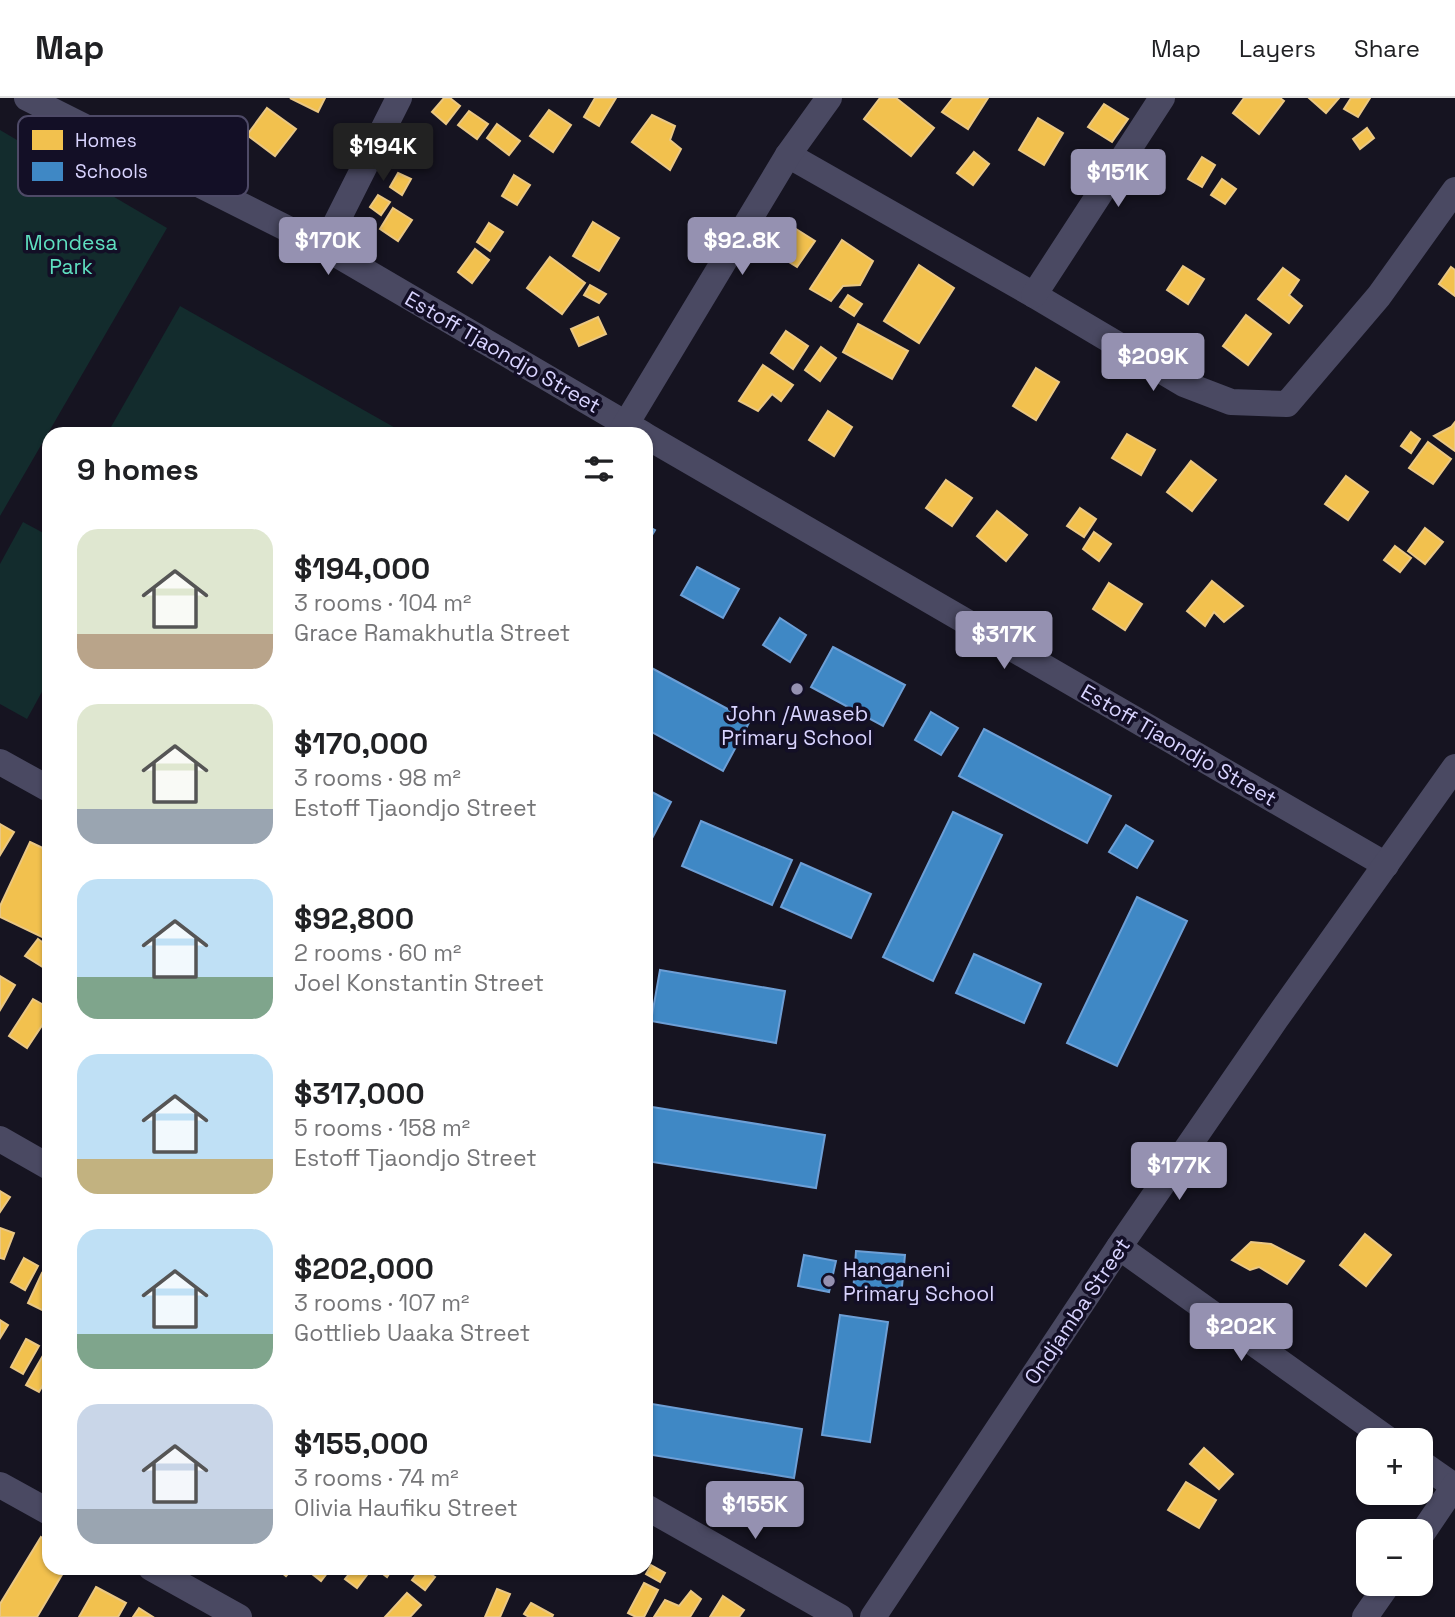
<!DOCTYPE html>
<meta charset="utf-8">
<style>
body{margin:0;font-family:"Space Grotesk",sans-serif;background:#f6f6f6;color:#202124;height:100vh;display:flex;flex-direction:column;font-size:26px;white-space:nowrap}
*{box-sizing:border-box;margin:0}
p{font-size:23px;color:#757577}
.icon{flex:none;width:38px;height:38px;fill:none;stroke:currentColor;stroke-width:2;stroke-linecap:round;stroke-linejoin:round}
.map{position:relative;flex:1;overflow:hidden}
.side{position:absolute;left:42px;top:329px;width:611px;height:1148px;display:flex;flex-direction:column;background:#fff;border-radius:21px;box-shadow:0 2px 5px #0004}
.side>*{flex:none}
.tools{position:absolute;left:1356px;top:1330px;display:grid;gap:14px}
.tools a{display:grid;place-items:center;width:77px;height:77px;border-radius:14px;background:#fff;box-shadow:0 2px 5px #0004;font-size:35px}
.price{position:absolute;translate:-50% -60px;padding:0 16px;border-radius:7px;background:#9591b1;color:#fff;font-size:23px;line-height:46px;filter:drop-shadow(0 2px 4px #0008)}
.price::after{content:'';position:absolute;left:50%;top:42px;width:21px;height:16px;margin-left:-10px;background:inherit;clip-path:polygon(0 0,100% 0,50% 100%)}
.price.current{background:#222;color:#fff}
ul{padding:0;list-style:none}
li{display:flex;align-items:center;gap:21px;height:175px;padding:0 35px}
li span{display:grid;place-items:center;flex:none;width:196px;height:140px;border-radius:21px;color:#555}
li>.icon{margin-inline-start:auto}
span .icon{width:84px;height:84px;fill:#fffc;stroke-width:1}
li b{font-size:30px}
h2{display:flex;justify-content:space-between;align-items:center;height:84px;padding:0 35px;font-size:30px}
header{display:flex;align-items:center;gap:42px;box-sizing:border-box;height:98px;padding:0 35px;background:#fff;border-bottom:2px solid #e0e0e0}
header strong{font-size:33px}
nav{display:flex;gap:38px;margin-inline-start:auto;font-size:24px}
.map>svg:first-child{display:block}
.green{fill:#132c2d}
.homes{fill:#f2c14e;stroke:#eac783;stroke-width:2}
.schools{fill:#3f88c5;stroke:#6d9fd6;stroke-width:2}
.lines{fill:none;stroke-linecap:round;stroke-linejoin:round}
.street{stroke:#4a4962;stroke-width:26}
.poi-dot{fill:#9591b1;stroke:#130f26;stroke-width:2.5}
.labels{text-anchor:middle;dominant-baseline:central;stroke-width:7;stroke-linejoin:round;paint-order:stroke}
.park-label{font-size:21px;fill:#5fe0c0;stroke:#130f26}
.street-label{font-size:21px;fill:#d9d4ff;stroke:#130f26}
.poi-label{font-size:21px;fill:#d9d4ff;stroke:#130f26}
.key{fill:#130f26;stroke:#4e4a67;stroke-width:2}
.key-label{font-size:19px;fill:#d9d4ff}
</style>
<header>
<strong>Map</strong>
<nav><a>Map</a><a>Layers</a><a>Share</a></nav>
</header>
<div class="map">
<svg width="1455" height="1519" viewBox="0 0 1455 1519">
<rect width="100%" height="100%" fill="#161421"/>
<g class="green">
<path d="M0 32 167 130 0 418Z"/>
<path d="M180 208 406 336H107Z"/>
<path d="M23 424 49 438V581L27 621 0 606V466Z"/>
</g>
<g class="homes">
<path d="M290 0H325L318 14Z"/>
<path d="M444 0H450L460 8 446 26 432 14Z"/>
<path d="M595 0H616L599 28 584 19Z"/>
<path d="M880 0H896L934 30 911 58 864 21Z"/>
<path d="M953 0H988L968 31 942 14Z"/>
<path d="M1244 0H1280L1284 3 1259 36 1233 15Z"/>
<path d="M1309 0H1339L1326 15Z"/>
<path d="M1351 0H1370L1358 19 1344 11Z"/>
<path d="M1104 6 1128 21 1112 44 1088 29Z"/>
<path d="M267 10 296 31 275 58 247 37Z"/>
<path d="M549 12 571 27 553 54 530 38Z"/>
<path d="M469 13 488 26 477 41 458 27Z"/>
<path d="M652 17 675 28 670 42 681 51 670 72 632 44Z"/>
<path d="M1038 20 1063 35 1044 67 1019 52Z"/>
<path d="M497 26 520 43 509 57 487 40Z"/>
<path d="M1367 30 1374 40 1360 51 1353 41Z"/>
<path d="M974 54 989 66 973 87 957 75Z"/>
<path d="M1202 59 1215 67 1202 89 1188 81Z"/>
<path d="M398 75 411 81 402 97 390 89Z"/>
<path d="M514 77 530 87 517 107 502 98Z"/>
<path d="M1222 81 1236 91 1225 106 1211 97Z"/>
<path d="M378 97 390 104 381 117 370 109Z"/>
<path d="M393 110 412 122 398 143 380 131Z"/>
<path d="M593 124 619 140 599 173 573 158Z"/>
<path d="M785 124 815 143 797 169 768 151Z"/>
<path d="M489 125 503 134 490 153 477 144Z"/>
<path d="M842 142 873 163 860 187 843 188 831 203 810 191Z"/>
<path d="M475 151 489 162 472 185 458 174Z"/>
<path d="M550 159 585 185 562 216 527 190Z"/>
<path d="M919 167 954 190 919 245 884 223Z"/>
<path d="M1183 168 1204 181 1188 206 1167 192Z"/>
<path d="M1451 169 1455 172V198L1439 186Z"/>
<path d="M1283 170 1299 182 1289 197 1302 208 1289 225 1258 201Z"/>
<path d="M590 187 606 196 599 205 584 197Z"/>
<path d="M848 197 862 206 854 218 840 209Z"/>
<path d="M1246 217 1271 236 1248 267 1223 248Z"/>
<path d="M598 219 606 236 579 248 571 231Z"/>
<path d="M858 226 908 253 892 281 843 254Z"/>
<path d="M786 233 808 248 793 271 771 255Z"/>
<path d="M821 249 836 260 820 283 805 272Z"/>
<path d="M763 267 793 287 781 303 772 296 758 313 739 303Z"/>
<path d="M1036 270 1059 284 1036 322 1013 308Z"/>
<path d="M828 313 852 329 834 358 809 342Z"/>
<path d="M1455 324V353L1434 338 1451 329Z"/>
<path d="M1411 334 1420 341 1411 355 1401 348Z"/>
<path d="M1127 336 1155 352 1141 377 1112 360Z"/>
<path d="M1428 344 1451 361 1433 386 1409 370Z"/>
<path d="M1191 363 1216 382 1192 413 1167 394Z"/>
<path d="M1346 378 1368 394 1348 422 1325 406Z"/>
<path d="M946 382 972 400 952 428 926 410Z"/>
<path d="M1080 410 1096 421 1084 439 1067 428Z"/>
<path d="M997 413 1027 437 1006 463 977 438Z"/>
<path d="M1425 430 1443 444 1425 466 1408 453Z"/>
<path d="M1094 434 1111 446 1099 463 1083 451Z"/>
<path d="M1395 448 1411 460 1400 474 1384 462Z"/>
<path d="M1212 483 1243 508 1224 524 1214 514 1205 528 1187 513Z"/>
<path d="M1109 485 1142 506 1125 532 1093 511Z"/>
<path d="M0 726 14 734 0 757Z"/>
<path d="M30 744 49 753V828L44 840 0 819V808Z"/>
<path d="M38 841 45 846 49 843V873L25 858Z"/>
<path d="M0 878 15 887 0 912Z"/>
<path d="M33 901 49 910V917L27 950 9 938Z"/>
<path d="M0 1093 10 1099 0 1114Z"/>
<path d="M0 1130 14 1135 4 1161 0 1160Z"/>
<path d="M1365 1136 1391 1157 1366 1188 1340 1167Z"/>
<path d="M1251 1144 1271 1146 1304 1163 1287 1186 1259 1169 1250 1172 1232 1162Z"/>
<path d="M24 1160 38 1168 25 1192 11 1184Z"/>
<path d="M42 1175 49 1179V1202L44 1213 28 1205Z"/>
<path d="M0 1222 8 1227 0 1240Z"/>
<path d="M26 1241 39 1248 23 1276 11 1269Z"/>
<path d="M45 1254 49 1256V1276L39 1294 26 1287Z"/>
<path d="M1204 1350 1233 1376 1219 1391 1190 1366Z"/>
<path d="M1186 1384 1216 1402 1199 1430 1168 1412Z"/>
<path d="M41 1439 49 1444V1470H66L37 1519H0V1506Z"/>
<path d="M651 1467 665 1475 660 1484 646 1476Z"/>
<path d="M276 1470H293L286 1478Z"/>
<path d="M308 1470H331L321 1483 307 1472Z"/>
<path d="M354 1470H359L367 1477 357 1490 345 1481Z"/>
<path d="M375 1470H393L387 1479Z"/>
<path d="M421 1470 435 1479 425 1492 412 1482Z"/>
<path d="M644 1485 658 1492 644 1519H636L628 1515Z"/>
<path d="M96 1489 126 1505 118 1519H79Z"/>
<path d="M497 1491 510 1496 500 1519H485Z"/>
<path d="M691 1493 701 1501 690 1519H654L665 1502 679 1508Z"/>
<path d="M407 1495 421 1507 410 1519H385Z"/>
<path d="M723 1498 744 1512 739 1519H710Z"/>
<path d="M531 1505 553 1517 552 1519H529L524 1516Z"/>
<path d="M139 1510 153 1519H133Z"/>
</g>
<g class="schools">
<path d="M646 427 655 432 646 447Z"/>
<path d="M697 469 739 491 723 520 681 497Z"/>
<path d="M780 520 806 537 790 564 763 547Z"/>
<path d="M833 549 905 587 883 628 811 589Z"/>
<path d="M646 567 750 623 723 673 646 631Z"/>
<path d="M931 614 958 630 941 657 915 642Z"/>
<path d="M984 631 1111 698 1087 745 959 678Z"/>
<path d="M646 691 671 704 647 750H646Z"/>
<path d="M953 714 1002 737 933 883 883 859Z"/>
<path d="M701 723 792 762 772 807 682 768Z"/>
<path d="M1126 727 1153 743 1137 770 1109 754Z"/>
<path d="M801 765 871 796 851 840 781 809Z"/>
<path d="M1137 799 1187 823 1117 968 1067 945Z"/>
<path d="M974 856 1041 886 1024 925 956 895Z"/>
<path d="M660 872 785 893 776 945 651 923Z"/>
<path d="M646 1008 825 1037 816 1090 646 1063Z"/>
<path d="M856 1153 905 1157 901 1199 853 1195Z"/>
<path d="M804 1157 836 1163 829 1194 798 1188Z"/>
<path d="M840 1217 888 1224 870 1344 822 1337Z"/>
<path d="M646 1305 802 1331 794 1380 646 1356Z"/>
</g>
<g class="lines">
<g class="street">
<path d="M27 0 324 149 643 336"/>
<path d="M788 57 1034 197 1184 286 1231 304 1287 306 1379 198 1455 92"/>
<path d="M324 149 399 0"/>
<path d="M1034 197 1162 0"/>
<path d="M620 336 788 57 829 0"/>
<path d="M646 338 1386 767"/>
<path d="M0 664 49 691"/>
<path d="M0 1041 49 1069"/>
<path d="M1119 1149 1389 1342"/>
<path d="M1421 1365 1454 1388"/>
<path d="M0 1387 49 1414"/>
<path d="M646 1409 840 1519"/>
<path d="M1421 1437 1455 1387"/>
<path d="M151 1470 239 1519"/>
<path d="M873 1519 1119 1149 1276 921 1455 669"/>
<path d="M1365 1519 1388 1486"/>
</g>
</g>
<g class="poi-dot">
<circle cx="797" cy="591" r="7"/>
<circle cx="829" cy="1183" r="7"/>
</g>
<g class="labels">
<g class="park-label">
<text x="71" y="144">Mondesa<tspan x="71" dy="24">Park</tspan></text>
</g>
<g class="street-label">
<text transform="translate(503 254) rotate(30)">Estoff Tjaondjo Street</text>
<text transform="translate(1179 647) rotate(30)">Estoff Tjaondjo Street</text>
<text transform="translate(1077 1213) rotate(-56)">Ondjamba Street</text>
</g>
<g class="poi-label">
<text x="797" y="615">John /Awaseb<tspan x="797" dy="24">Primary School</tspan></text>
<text x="843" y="1171" text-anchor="start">Hanganeni<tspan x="843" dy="24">Primary School</tspan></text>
</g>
</g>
<rect x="18" y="18" width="230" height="80" rx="10" class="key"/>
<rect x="32" y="32" width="31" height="20" fill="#f2c14e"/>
<rect x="32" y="64" width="31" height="19" fill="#3f88c5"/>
<g class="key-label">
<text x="75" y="49">Homes</text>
<text x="75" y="80">Schools</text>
</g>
</svg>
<div class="tools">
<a>+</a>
<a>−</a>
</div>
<b class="price current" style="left:383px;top:85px">$194K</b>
<b class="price" style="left:1118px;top:111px">$151K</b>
<b class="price" style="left:328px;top:179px">$170K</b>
<b class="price" style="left:742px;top:179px">$92.8K</b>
<b class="price" style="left:1153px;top:295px">$209K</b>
<b class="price" style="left:1004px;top:573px">$317K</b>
<b class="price" style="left:1179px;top:1104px">$177K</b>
<b class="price" style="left:1241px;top:1265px">$202K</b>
<b class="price" style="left:755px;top:1443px">$155K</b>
<section class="side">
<h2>9 homes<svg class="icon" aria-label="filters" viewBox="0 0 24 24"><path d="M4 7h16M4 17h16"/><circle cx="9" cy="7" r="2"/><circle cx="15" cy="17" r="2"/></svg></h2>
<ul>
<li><span style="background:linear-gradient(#dfe7d0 75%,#b9a48a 0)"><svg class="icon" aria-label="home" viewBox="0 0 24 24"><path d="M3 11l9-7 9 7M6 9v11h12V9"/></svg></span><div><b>$194,000</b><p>3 rooms · 104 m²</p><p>Grace Ramakhutla Street</p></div></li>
<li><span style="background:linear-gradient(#dfe7d0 75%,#9aa5b1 0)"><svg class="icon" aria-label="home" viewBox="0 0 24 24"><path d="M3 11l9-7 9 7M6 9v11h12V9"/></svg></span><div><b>$170,000</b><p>3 rooms · 98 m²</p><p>Estoff Tjaondjo Street</p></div></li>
<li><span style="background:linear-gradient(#bfe0f5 70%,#7fa58c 0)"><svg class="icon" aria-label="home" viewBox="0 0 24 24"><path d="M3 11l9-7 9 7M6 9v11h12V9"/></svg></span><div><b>$92,800</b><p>2 rooms · 60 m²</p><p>Joel Konstantin Street</p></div></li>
<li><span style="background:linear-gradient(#bfe0f5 75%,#c2b280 0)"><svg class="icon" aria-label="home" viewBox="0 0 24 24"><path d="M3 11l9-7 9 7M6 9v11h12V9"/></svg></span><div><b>$317,000</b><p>5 rooms · 158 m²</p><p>Estoff Tjaondjo Street</p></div></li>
<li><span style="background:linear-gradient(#bfe0f5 75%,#7fa58c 0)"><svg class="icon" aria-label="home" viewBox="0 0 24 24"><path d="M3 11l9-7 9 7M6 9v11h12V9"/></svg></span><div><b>$202,000</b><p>3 rooms · 107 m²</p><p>Gottlieb Uaaka Street</p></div></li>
<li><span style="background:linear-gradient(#c9d6e8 75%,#9aa5b1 0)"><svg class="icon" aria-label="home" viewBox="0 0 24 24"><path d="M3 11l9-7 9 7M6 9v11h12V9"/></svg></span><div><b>$155,000</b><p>3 rooms · 74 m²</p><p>Olivia Haufiku Street</p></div></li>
</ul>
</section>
</div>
